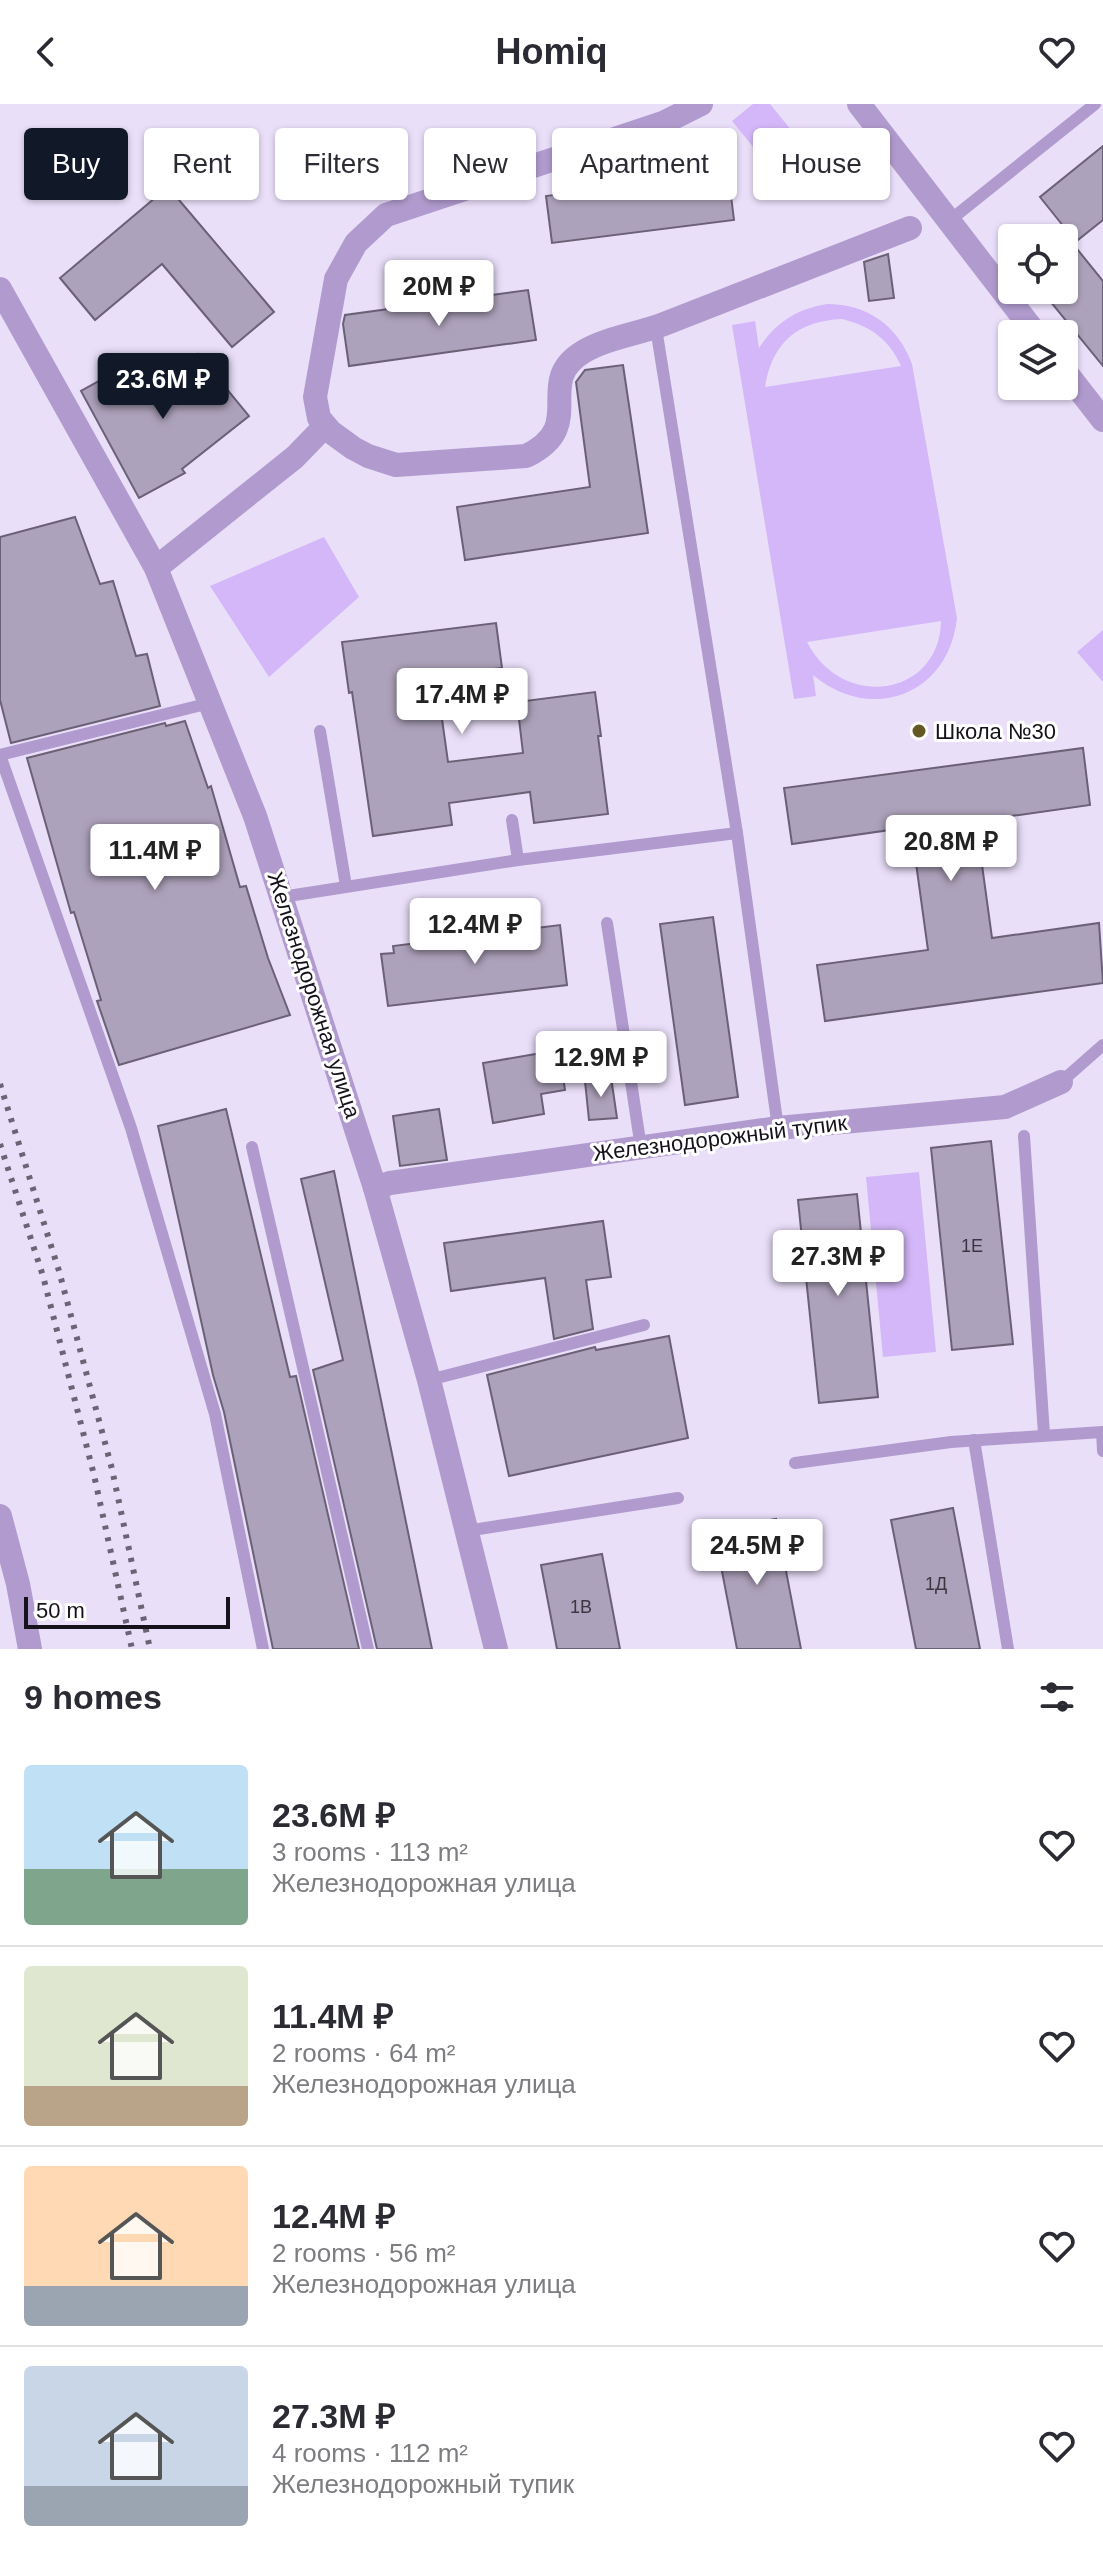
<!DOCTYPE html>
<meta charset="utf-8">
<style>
body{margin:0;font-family:Arial,sans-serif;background:#f2f2f3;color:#2b2b33;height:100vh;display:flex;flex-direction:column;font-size:30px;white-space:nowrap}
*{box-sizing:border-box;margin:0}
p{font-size:26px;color:#7c7c81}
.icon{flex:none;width:44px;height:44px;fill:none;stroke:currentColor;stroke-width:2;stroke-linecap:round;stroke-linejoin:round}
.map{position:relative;height:1545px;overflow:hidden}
.sheet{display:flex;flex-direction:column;background:#fff;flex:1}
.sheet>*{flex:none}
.top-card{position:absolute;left:24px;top:24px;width:1056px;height:72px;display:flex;gap:16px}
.tools{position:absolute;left:998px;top:120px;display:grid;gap:16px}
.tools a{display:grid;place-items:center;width:80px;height:80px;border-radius:8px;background:#fff;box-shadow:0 2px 6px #0004;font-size:40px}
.scale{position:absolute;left:24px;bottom:20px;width:206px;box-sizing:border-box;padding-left:8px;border:4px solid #16121b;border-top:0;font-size:22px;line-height:28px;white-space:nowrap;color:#16121b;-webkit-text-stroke:6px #fff;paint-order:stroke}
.price{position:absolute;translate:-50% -68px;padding:0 18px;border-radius:8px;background:#fff;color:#222;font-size:26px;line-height:52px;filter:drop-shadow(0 2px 4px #0008)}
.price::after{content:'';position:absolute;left:50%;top:48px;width:24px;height:18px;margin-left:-12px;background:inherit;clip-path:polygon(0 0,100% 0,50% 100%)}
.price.selected{background:#111827;color:#fff}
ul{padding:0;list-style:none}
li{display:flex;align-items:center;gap:24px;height:200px;padding:0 24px}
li+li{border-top:2px solid #e1e1e2}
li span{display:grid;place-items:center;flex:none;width:224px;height:160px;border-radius:8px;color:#555}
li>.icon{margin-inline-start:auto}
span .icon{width:96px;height:96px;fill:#fffc;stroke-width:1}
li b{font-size:34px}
h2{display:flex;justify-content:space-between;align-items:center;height:96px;padding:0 24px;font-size:34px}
.chip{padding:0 28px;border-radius:8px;background:#fff;box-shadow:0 2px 6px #0004;font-size:28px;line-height:72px}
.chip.selected{background:#111827;color:#fff}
header{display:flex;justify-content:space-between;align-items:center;height:104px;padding:0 24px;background:#fff;font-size:36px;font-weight:700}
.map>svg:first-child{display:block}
.green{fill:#d4b7f8;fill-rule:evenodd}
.building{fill:#ada2bb;stroke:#6b6177;stroke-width:2}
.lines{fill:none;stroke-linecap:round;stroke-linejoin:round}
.service{stroke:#b19bce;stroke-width:12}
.minor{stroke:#b19bce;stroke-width:24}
.rail{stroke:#6b6474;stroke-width:6;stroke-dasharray:4 8;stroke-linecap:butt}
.poi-dot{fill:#645723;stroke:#fff;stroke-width:3}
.labels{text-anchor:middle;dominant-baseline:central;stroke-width:6;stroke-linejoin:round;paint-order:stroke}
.number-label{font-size:18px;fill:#3c3643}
.poi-label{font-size:22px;fill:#16121b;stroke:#fff;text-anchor:start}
.street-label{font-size:22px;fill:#16121b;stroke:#fff}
</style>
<header><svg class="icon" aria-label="back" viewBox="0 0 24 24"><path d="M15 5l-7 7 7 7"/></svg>Homiq<svg class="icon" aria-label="heart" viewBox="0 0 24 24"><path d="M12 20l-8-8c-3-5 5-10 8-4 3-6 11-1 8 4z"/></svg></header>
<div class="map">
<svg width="1103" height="1545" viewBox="0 0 1103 1545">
<rect width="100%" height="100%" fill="#eadff9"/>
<g class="green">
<path d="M753 0H770L824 66 793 92 732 17Z"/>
<path d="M827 200C868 200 898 222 912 260L957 514C949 591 871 620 813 571L816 592 794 595 732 221 755 217 759 244C776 218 797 205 827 200ZM842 215C870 222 889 235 901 262L765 283C772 239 797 217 842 215ZM941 517C940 592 843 608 807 538Z"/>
<path d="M324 433 359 493 269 573 210 482Z"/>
<path d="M1103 526V578L1077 548Z"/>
<path d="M919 1068 936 1248 883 1253 866 1073Z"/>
</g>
<g class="building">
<path d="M1103 42V116L1073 140 1103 177V262L1041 186H1064V123L1040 93Z"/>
<path d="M728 68 734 116 552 139 546 92Z"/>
<path d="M168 83 274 208 232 243 162 160 95 216 60 174Z"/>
<path d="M888 150 894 194 869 197 864 158Z"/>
<path d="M528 186 536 236 349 262 343 220 345 211Z"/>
<path d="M198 250 249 312 182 365 185 369 139 394 81 287 126 262 144 294Z"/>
<path d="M623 261 648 429 465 456 457 403 590 383 576 278 585 266Z"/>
<path d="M75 413 100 480 113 477 136 552 147 550 160 602 11 639 0 596V433Z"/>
<path d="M496 519 502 564 436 572 448 658 523 649 517 598 595 588 601 632H598L608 710 534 719 530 688 449 699 452 721 373 732 352 588 349 589 342 538Z"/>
<path d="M185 617 208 684 211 682 240 783 246 782 268 854 290 911 119 961 97 897 101 896 74 808 71 809 27 654 165 619 166 622Z"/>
<path d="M1083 644 1090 701 976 717 992 834 1099 819 1103 879 825 917 817 861 928 846 911 723 792 740 784 684Z"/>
<path d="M713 813 738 993 685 1001 660 820Z"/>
<path d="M560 821 567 881 388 902 381 850 394 849 393 842Z"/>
<path d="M559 946 565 986 541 990 544 1010 493 1019 483 959Z"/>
<path d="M611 973 617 1014 589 1016 585 977Z"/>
<path d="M226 1005 290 1273 296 1272 359 1545H273L224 1308 213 1271 158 1022Z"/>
<path d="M439 1005 447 1056 400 1062 393 1012Z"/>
<path d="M991 1037 1013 1240 952 1246 931 1044Z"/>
<path d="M334 1067 432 1545H377L313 1266 343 1256 301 1075Z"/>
<path d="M857 1090 878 1293 819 1299 798 1096Z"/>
<path d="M603 1117 611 1173 586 1176 593 1225 554 1235 545 1174 451 1187 444 1139Z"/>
<path d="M669 1232 688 1334 509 1372 487 1271 595 1243 596 1246Z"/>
<path d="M953 1404 980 1545H916L891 1416Z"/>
<path d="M776 1415 801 1545H737L714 1426Z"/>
<path d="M602 1450 620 1545H557L541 1461Z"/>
</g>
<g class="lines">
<g class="service">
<path d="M949 117 1095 0"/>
<path d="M656 224 737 729 778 1024"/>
<path d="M210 599 0 651 131 1024 215 1310 263 1545"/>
<path d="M320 627 346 782"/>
<path d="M512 716 518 756 737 729"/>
<path d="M282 793 518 756"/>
<path d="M607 819 641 1044"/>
<path d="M1061 978 1103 941"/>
<path d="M1024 1032 1044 1330"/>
<path d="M252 1043 368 1545"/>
<path d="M429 1276 644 1221"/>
<path d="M974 1336 1008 1545"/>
<path d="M795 1359 951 1338 1102 1328 1103 1347"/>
<path d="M466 1427 678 1394"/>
</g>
<g class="minor">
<path d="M701 0 663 19 386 111 356 139 336 175 315 293 319 314 331 328 353 344 368 352 396 361 526 352C590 321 532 279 583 248 606 234 638 230 664 220 746 188 828 156 910 124"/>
<path d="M859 0 1036 230"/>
<path d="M0 185 156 464 255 712 375 1084 429 1276 496 1545"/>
<path d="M1064 266 1103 316"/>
<path d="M156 464 295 353 325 322"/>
<path d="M375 1084 390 1079 778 1024 1005 1003 1061 978"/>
<path d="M0 1412 18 1480 30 1545"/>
</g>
<g class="rail">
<path d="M0 980 59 1167 112 1365 150 1545"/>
<path d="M0 1040 43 1172 94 1371 132 1545"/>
</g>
</g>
<circle class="poi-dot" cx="919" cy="627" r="8"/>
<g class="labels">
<g class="number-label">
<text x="972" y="1142">1Е</text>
<text x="936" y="1480">1Д</text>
<text x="581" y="1503">1В</text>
</g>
<g class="poi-label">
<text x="935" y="627">Школа №30</text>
</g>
<g class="street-label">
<text transform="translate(314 891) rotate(72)">Железнодорожная улица</text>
<text transform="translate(720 1034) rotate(-7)">Железнодорожный тупик</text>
</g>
</g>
</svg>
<div class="tools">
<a><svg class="icon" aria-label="locate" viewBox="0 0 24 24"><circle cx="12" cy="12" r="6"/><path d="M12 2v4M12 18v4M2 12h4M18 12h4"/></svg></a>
<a><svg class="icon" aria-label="layers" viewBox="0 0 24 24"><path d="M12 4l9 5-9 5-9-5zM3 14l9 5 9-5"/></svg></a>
</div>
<div class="scale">50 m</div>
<b class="price" style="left:439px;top:224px">20M ₽</b>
<b class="price selected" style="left:163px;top:317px">23.6M ₽</b>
<b class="price" style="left:462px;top:632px">17.4M ₽</b>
<b class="price" style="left:951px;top:779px">20.8M ₽</b>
<b class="price" style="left:155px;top:788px">11.4M ₽</b>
<b class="price" style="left:475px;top:862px">12.4M ₽</b>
<b class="price" style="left:601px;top:995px">12.9M ₽</b>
<b class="price" style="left:838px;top:1194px">27.3M ₽</b>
<b class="price" style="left:757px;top:1483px">24.5M ₽</b>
<div class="top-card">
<a class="chip selected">Buy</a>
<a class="chip">Rent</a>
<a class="chip">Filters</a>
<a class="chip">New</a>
<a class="chip">Apartment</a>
<a class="chip">House</a>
</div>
</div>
<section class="sheet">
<h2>9 homes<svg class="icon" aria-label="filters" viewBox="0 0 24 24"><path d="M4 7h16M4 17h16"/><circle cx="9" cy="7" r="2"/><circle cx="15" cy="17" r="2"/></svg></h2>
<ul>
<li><span style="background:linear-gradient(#bfe0f5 65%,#7fa58c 0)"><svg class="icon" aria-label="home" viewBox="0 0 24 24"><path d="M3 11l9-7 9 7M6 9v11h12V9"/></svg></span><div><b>23.6M ₽</b><p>3 rooms · 113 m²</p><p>Железнодорожная улица</p></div><svg class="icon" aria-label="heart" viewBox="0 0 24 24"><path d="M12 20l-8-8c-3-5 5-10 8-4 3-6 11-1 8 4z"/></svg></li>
<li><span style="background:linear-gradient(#dfe7d0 75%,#b9a48a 0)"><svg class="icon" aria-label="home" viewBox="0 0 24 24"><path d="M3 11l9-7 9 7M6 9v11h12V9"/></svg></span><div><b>11.4M ₽</b><p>2 rooms · 64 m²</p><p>Железнодорожная улица</p></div><svg class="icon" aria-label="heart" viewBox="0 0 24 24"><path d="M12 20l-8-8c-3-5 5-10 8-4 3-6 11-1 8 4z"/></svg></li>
<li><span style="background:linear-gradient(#ffd9b3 75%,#9aa5b1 0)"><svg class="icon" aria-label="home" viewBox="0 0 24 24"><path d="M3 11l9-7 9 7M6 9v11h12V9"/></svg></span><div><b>12.4M ₽</b><p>2 rooms · 56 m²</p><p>Железнодорожная улица</p></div><svg class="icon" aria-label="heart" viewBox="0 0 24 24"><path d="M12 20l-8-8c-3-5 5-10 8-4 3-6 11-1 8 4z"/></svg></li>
<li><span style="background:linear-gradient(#c9d6e8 75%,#9aa5b1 0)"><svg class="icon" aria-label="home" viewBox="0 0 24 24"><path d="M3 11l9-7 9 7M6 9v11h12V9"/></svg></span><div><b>27.3M ₽</b><p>4 rooms · 112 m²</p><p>Железнодорожный тупик</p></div><svg class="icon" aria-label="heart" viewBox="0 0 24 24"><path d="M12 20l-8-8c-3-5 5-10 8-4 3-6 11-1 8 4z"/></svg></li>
</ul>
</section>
